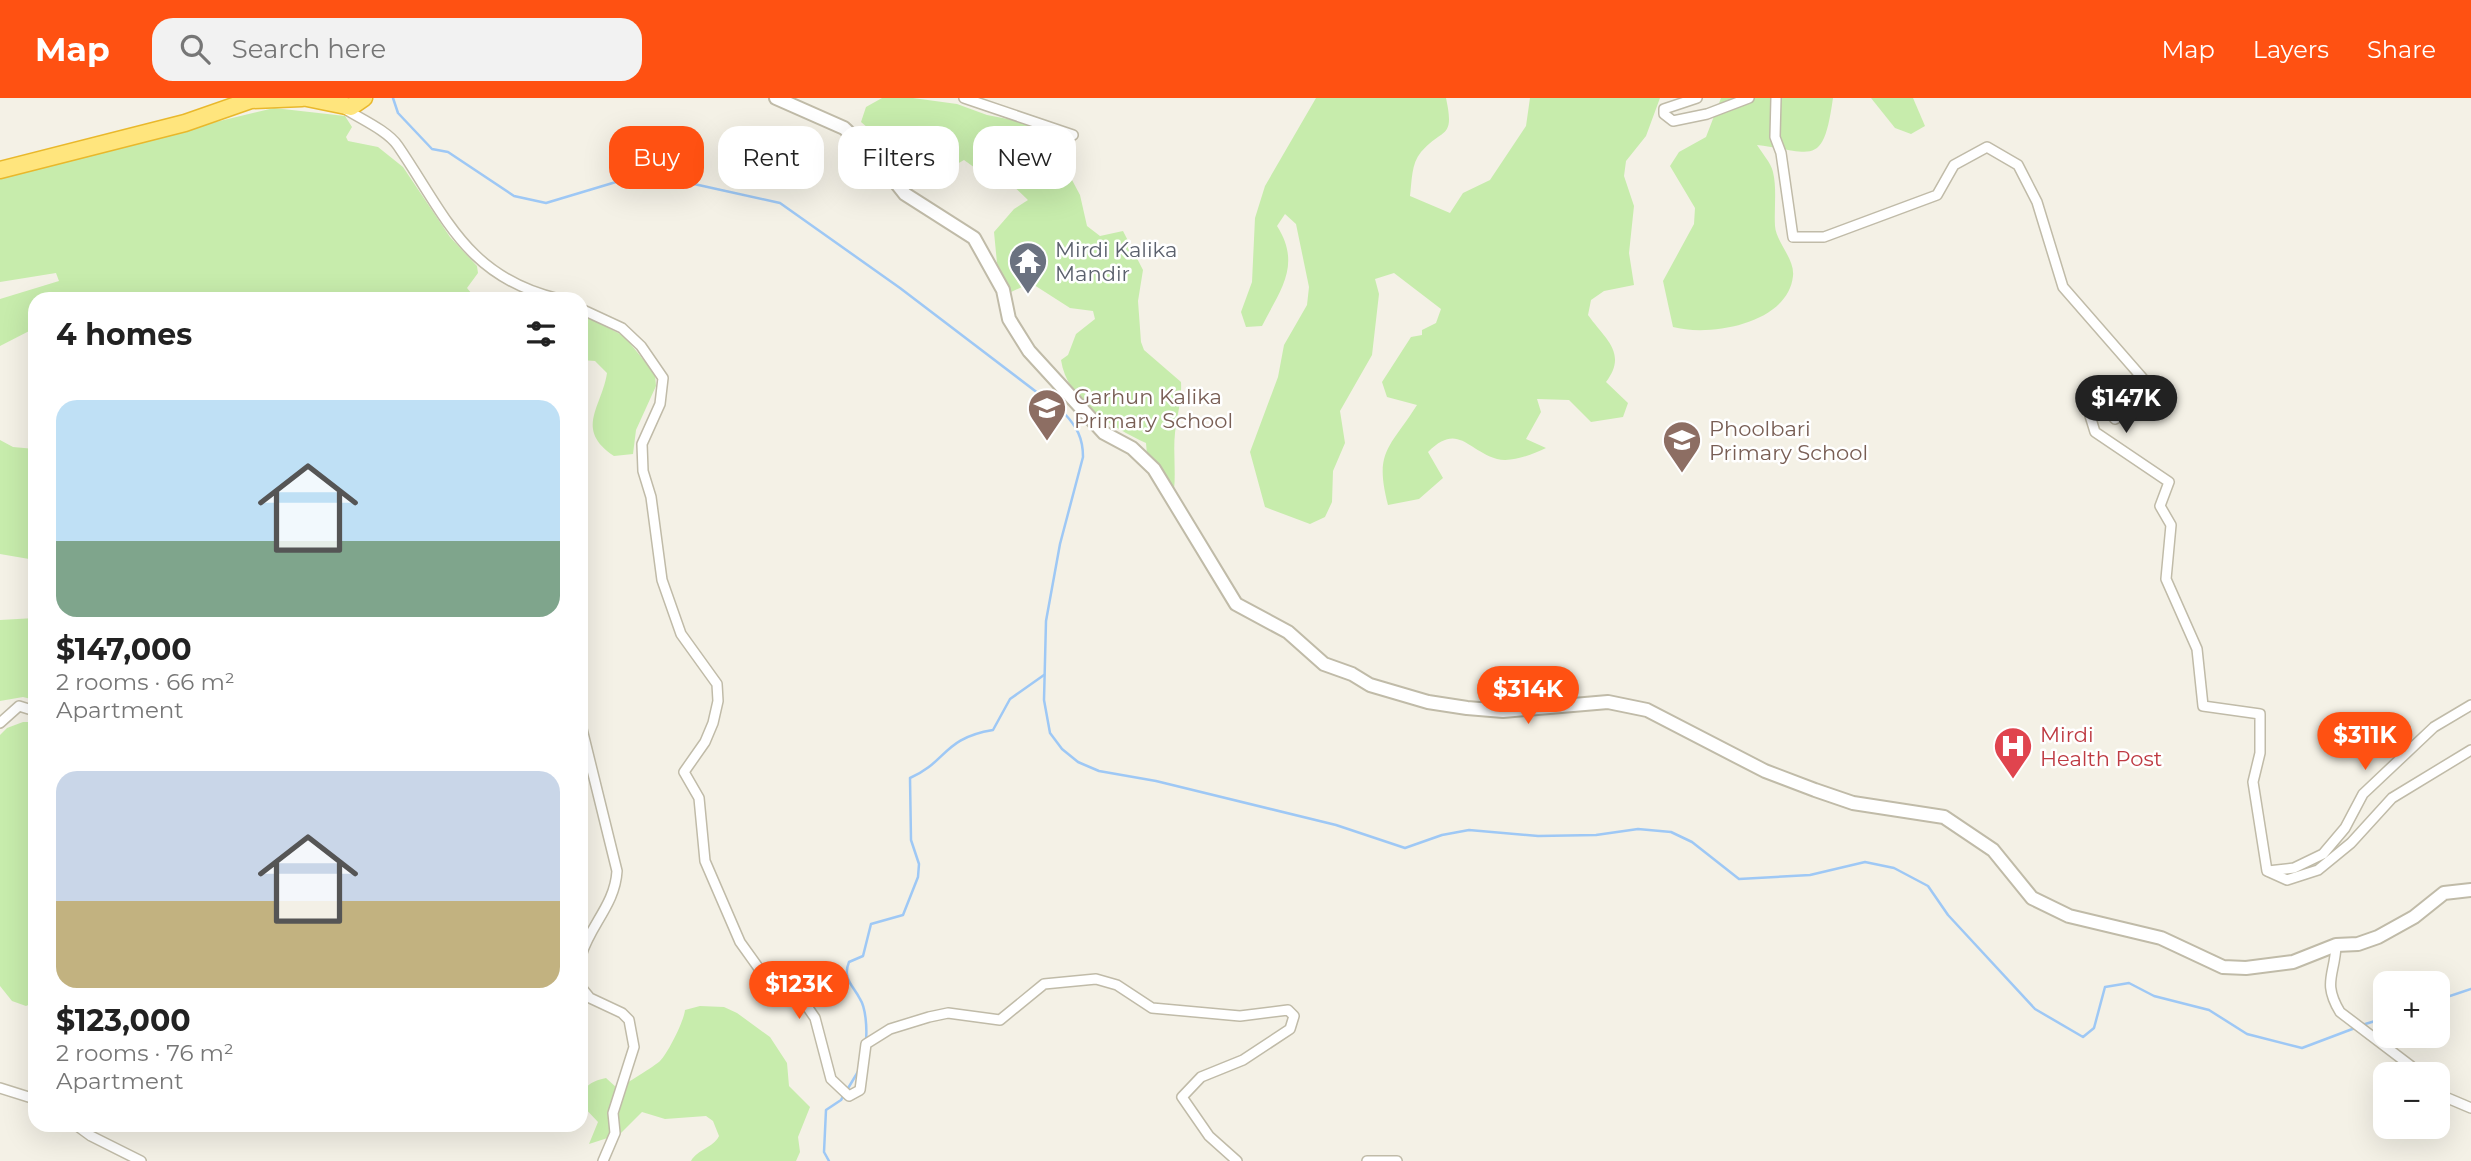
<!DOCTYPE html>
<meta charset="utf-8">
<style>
body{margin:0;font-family:Montserrat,sans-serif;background:#f2f2f2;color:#222;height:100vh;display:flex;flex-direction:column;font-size:26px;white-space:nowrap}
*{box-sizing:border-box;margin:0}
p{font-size:23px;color:#767676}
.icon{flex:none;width:38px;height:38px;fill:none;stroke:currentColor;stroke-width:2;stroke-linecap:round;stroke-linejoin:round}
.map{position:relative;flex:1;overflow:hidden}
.side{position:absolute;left:28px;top:194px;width:560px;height:840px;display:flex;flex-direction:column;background:#fff;border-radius:21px;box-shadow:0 7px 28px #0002}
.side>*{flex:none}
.guide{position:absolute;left:609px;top:28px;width:665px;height:63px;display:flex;gap:14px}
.controls{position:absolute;left:2373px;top:873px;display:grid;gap:14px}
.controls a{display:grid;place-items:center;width:77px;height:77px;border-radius:14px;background:#fff;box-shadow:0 7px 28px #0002;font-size:35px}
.price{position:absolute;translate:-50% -60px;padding:0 16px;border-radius:24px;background:#ff5112;color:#fff;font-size:23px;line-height:46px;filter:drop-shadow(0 2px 4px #0008)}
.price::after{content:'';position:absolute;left:50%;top:42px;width:21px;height:16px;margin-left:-10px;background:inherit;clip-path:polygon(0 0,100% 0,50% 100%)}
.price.on{background:#222;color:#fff}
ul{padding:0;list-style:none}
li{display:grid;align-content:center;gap:14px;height:371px;padding:0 28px}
li span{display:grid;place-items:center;height:217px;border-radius:21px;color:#555}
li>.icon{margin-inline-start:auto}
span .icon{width:126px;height:126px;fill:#fffc;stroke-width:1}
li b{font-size:30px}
h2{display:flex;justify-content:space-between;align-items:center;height:84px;padding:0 28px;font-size:30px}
.chip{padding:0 24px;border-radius:21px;background:#fff;box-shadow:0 7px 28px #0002;font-size:24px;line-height:63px}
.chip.on{background:#ff5112;color:#fff}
header{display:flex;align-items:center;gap:42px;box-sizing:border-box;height:98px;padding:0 35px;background:#ff5112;color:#fff}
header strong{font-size:33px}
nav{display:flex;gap:38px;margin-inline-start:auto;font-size:24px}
.search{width:490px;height:63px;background:#f2f2f2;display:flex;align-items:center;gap:18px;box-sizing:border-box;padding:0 24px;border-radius:21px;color:#767676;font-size:26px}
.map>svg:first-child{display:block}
.green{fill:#c7ecac}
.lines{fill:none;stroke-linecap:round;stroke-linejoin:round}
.stream{stroke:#9ec8f5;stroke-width:2.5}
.minor-casing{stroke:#c0bba8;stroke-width:12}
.tertiary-casing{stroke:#c0bba8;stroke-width:16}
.trunk-casing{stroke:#e9b82b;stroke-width:19}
.minor{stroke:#fff;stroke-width:9}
.tertiary{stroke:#fff;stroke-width:12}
.trunk{stroke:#ffe57d;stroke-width:16}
.labels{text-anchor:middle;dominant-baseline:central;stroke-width:5;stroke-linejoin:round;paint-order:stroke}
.worship-label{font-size:21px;fill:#5b616d;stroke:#fff;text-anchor:start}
.education-label{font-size:21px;fill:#785e54;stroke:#fff;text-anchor:start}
.health-label{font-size:21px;fill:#be3a42;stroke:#fff;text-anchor:start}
</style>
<header>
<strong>Map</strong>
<div class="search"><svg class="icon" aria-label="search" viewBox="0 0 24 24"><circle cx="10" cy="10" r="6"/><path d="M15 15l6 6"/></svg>Search here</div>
<nav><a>Map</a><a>Layers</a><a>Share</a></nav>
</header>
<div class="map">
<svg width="2471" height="1063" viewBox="0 0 2471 1063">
<rect width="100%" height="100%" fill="#f4f1e6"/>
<g class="green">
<path d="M882 0H913L957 6 987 17 1029 25 1061 44 1069 58 1072 82 1080 97 1087 128 1100 138 1123 133 1143 172 1138 203 1141 244 1144 252 1181 284C1182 302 1177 317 1175 335 1173 353 1176 373 1174 392L1147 357 1146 345C1112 329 1067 303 1061 262L1068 257 1076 236 1095 221 1093 213 1070 210 1031 185 1011 194 997 165 994 134 1014 111 1028 102 1004 79 989 80 964 62 943 74 936 73 916 48 909 46 896 54 861 24 866 9Z"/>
<path d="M1316 0H1446C1455 42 1443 29 1421 54 1411 66 1412 83 1410 98L1450 115 1463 95 1490 82 1526 28 1530 0H1660L1646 38 1626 63 1624 78 1634 108 1629 155 1634 187 1604 193 1591 202 1588 217C1605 241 1628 255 1606 284L1628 305 1623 319 1591 324 1569 302 1537 301 1541 314 1526 341 1546 350C1533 356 1512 365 1497 361 1467 352 1458 324 1428 354L1443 380 1419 401 1388 407C1374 353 1389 351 1417 307L1387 299 1382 284 1411 239 1422 237V232L1436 225 1441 211 1394 175 1375 181 1379 196 1372 257 1340 313 1345 345 1333 373 1332 404 1325 419 1310 426 1265 409 1250 354 1278 279 1284 247 1307 207 1309 189 1296 126 1285 116 1277 128C1302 167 1280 192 1262 228L1246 229 1241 214 1252 184 1255 120 1265 88Z"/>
<path d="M1721 0H1833C1823 70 1814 54 1757 47 1762 55 1771 65 1773 74 1777 91 1774 110 1775 128 1776 144 1795 161 1793 178 1788 226 1710 239 1673 229L1663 183 1694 126 1695 110 1670 68 1679 54 1706 39Z"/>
<path d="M1871 0H1913L1925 28 1911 36 1895 30Z"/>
<path d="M274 10 345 18 352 29 346 39 348 43 378 49 403 69 450 139 477 168 478 175 467 190 476 201H35V230L0 248V201L59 183 56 175 0 184V81L91 54Z"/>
<path d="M581 216 624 238 655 276 656 288 636 332 633 356 614 358C574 331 602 309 607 275L595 263 581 262Z"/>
<path d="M0 342 13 349 35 351V462L0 456Z"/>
<path d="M35 520V602L23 599 0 603V522Z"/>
<path d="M23 624H35V904L26 908 12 903 0 888V637L7 630Z"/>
<path d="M700 908 724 909 737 915 770 939 787 965 789 988 810 1009 798 1039 800 1054 796 1063H691C698 1051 713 1050 719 1038L713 1023 706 1018 665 1021 642 1014 620 1036 589 1046 598 1024 581 1006C583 988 589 984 606 980L617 990C623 988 656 967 660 963 668 955 684 923 685 912Z"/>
</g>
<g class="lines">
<g class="stream">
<path d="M393 0 398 15 432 51 448 54 514 98 546 105 626 81 694 86 780 105 900 190 1064 315C1077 329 1083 340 1083 359L1060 446 1046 523 1044 602 1050 635 1062 651 1078 664 1099 673 1156 683 1336 727 1405 750 1442 737 1469 732 1538 738 1596 737 1638 731 1671 734 1692 744 1739 781 1810 777 1865 764 1894 770 1928 788 1948 817 2035 911 2083 939 2094 930 2105 889 2129 885 2154 898 2209 912 2247 936 2302 950 2355 930"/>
<path d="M2438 902 2471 891"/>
<path d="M2362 927 2385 920"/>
<path d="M866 942C867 931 866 910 860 901 853 887 842 881 849 864L863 858 871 826 903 817 918 779 919 766 911 742 910 680C947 664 943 640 993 632L1010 601 1044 577"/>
<path d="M829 1063 824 1054 826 1012 841 1002 859 972"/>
</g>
<g class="minor-casing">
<g id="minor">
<path d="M964 0 1073 37"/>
<path d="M1697 0 1664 11V16L1673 23 1707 16 1749 0"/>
<path d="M1776 0 1775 39 1781 55 1793 139H1824L1937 97 1954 67 1987 49 2018 67 2037 104 2063 189 2152 291 2138 310 2115 321 2096 300 2084 298 2095 334 2169 384 2160 408 2171 427 2166 481 2197 551 2203 608 2260 616V655L2253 684 2267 773 2287 782 2318 772 2351 745 2392 700 2471 652"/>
<path d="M345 11C361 21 388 33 398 48 446 118 466 179 559 201"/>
<path d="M581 211 622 230 641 248 663 280 660 306 642 346 643 373 651 399 662 482 681 536 717 586 718 603 713 625 705 644 684 674 699 700 705 763 740 844 768 883 804 904 815 920 831 981 849 998 860 992 866 946 890 931 929 919 948 915 1000 922 1044 886 1096 881 1117 887 1152 910 1240 918 1288 912 1294 918 1290 931 1243 962 1201 979 1182 999 1209 1038 1237 1063"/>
<path d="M0 625 19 608 35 613"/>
<path d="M2268 773 2294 770 2323 756 2345 730 2363 696 2434 629 2471 607"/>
<path d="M2336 847C2335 877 2322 884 2340 914L2411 968 2414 976"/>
<path d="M581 858C590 827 615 807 617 773L582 631"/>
<path d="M581 889 590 900 622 915 629 922 634 949 613 1015 615 1035 603 1063"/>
<path d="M0 990 35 1001"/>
<path d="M2438 996 2471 1010"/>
<path d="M76 1027 91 1038 141 1063"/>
<path d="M1367 1063H1397"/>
</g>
</g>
<g class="tertiary-casing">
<path id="tertiary" d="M776 0 844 30 878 62 905 96 974 140 1003 192 1009 221 1029 253 1104 335 1132 350 1154 371 1236 506 1288 534 1324 566 1352 576 1370 587 1428 604 1467 610 1503 613 1608 604 1647 612 1765 673 1815 692 1853 705 1944 719 1993 752 2032 800 2069 818 2161 840 2223 869 2246 870 2293 864 2336 847 2358 846 2378 839 2414 819 2444 795 2471 792"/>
</g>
<g class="trunk-casing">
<g id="trunk">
<path d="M307 0 351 9 364 0"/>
<path d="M0 72 185 25 251 2 302 0"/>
</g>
</g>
<use href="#minor" class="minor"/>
<use href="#tertiary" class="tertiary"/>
<use href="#trunk" class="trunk"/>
</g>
<defs>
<g id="temple-pin" transform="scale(2.0125)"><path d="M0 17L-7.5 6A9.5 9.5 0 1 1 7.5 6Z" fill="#6b7280" stroke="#fff"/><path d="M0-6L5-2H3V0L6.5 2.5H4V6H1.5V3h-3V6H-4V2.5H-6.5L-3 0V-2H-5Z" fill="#fff"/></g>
<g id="school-pin" transform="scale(2.0125)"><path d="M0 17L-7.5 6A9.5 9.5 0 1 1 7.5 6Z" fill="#8d6e63" stroke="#fff"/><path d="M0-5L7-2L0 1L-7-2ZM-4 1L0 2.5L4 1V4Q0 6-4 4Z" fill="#fff"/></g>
<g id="hospital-pin" transform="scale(2.0125)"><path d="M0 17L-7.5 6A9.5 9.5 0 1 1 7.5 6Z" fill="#e0444e" stroke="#fff"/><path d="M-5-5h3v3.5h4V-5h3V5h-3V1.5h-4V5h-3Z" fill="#fff"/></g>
</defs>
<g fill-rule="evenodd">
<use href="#temple-pin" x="1028" y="163"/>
<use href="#school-pin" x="1047" y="310"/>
<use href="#school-pin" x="1682" y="342"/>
<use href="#hospital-pin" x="2013" y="648"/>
</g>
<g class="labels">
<g class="worship-label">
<text x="1055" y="151">Mirdi Kalika<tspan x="1055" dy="24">Mandir</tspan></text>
</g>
<g class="education-label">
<text x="1074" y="298">Garhun Kalika<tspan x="1074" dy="24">Primary School</tspan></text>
<text x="1709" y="330">Phoolbari<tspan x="1709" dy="24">Primary School</tspan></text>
</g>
<g class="health-label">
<text x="2040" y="636">Mirdi<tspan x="2040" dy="24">Health Post</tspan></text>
</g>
</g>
</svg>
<div class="controls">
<a>+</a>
<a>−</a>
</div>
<b class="price on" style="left:2126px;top:337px">$147K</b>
<b class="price" style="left:1528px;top:628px">$314K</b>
<b class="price" style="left:2365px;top:674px">$311K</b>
<b class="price" style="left:799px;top:923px">$123K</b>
<div class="guide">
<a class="chip on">Buy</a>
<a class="chip">Rent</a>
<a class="chip">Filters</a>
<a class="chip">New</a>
</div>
<section class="side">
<h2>4 homes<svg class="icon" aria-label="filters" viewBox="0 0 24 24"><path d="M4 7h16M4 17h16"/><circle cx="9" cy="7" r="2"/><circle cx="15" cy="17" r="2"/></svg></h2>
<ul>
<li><span style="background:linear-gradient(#bfe0f5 65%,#7fa58c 0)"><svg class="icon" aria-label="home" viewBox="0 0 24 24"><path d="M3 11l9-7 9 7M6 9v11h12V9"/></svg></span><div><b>$147,000</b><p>2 rooms · 66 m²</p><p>Apartment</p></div></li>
<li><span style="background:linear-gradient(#c9d6e8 60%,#c2b280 0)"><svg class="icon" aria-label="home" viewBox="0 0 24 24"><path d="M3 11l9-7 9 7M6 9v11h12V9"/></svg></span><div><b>$123,000</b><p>2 rooms · 76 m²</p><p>Apartment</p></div></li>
</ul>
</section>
</div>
